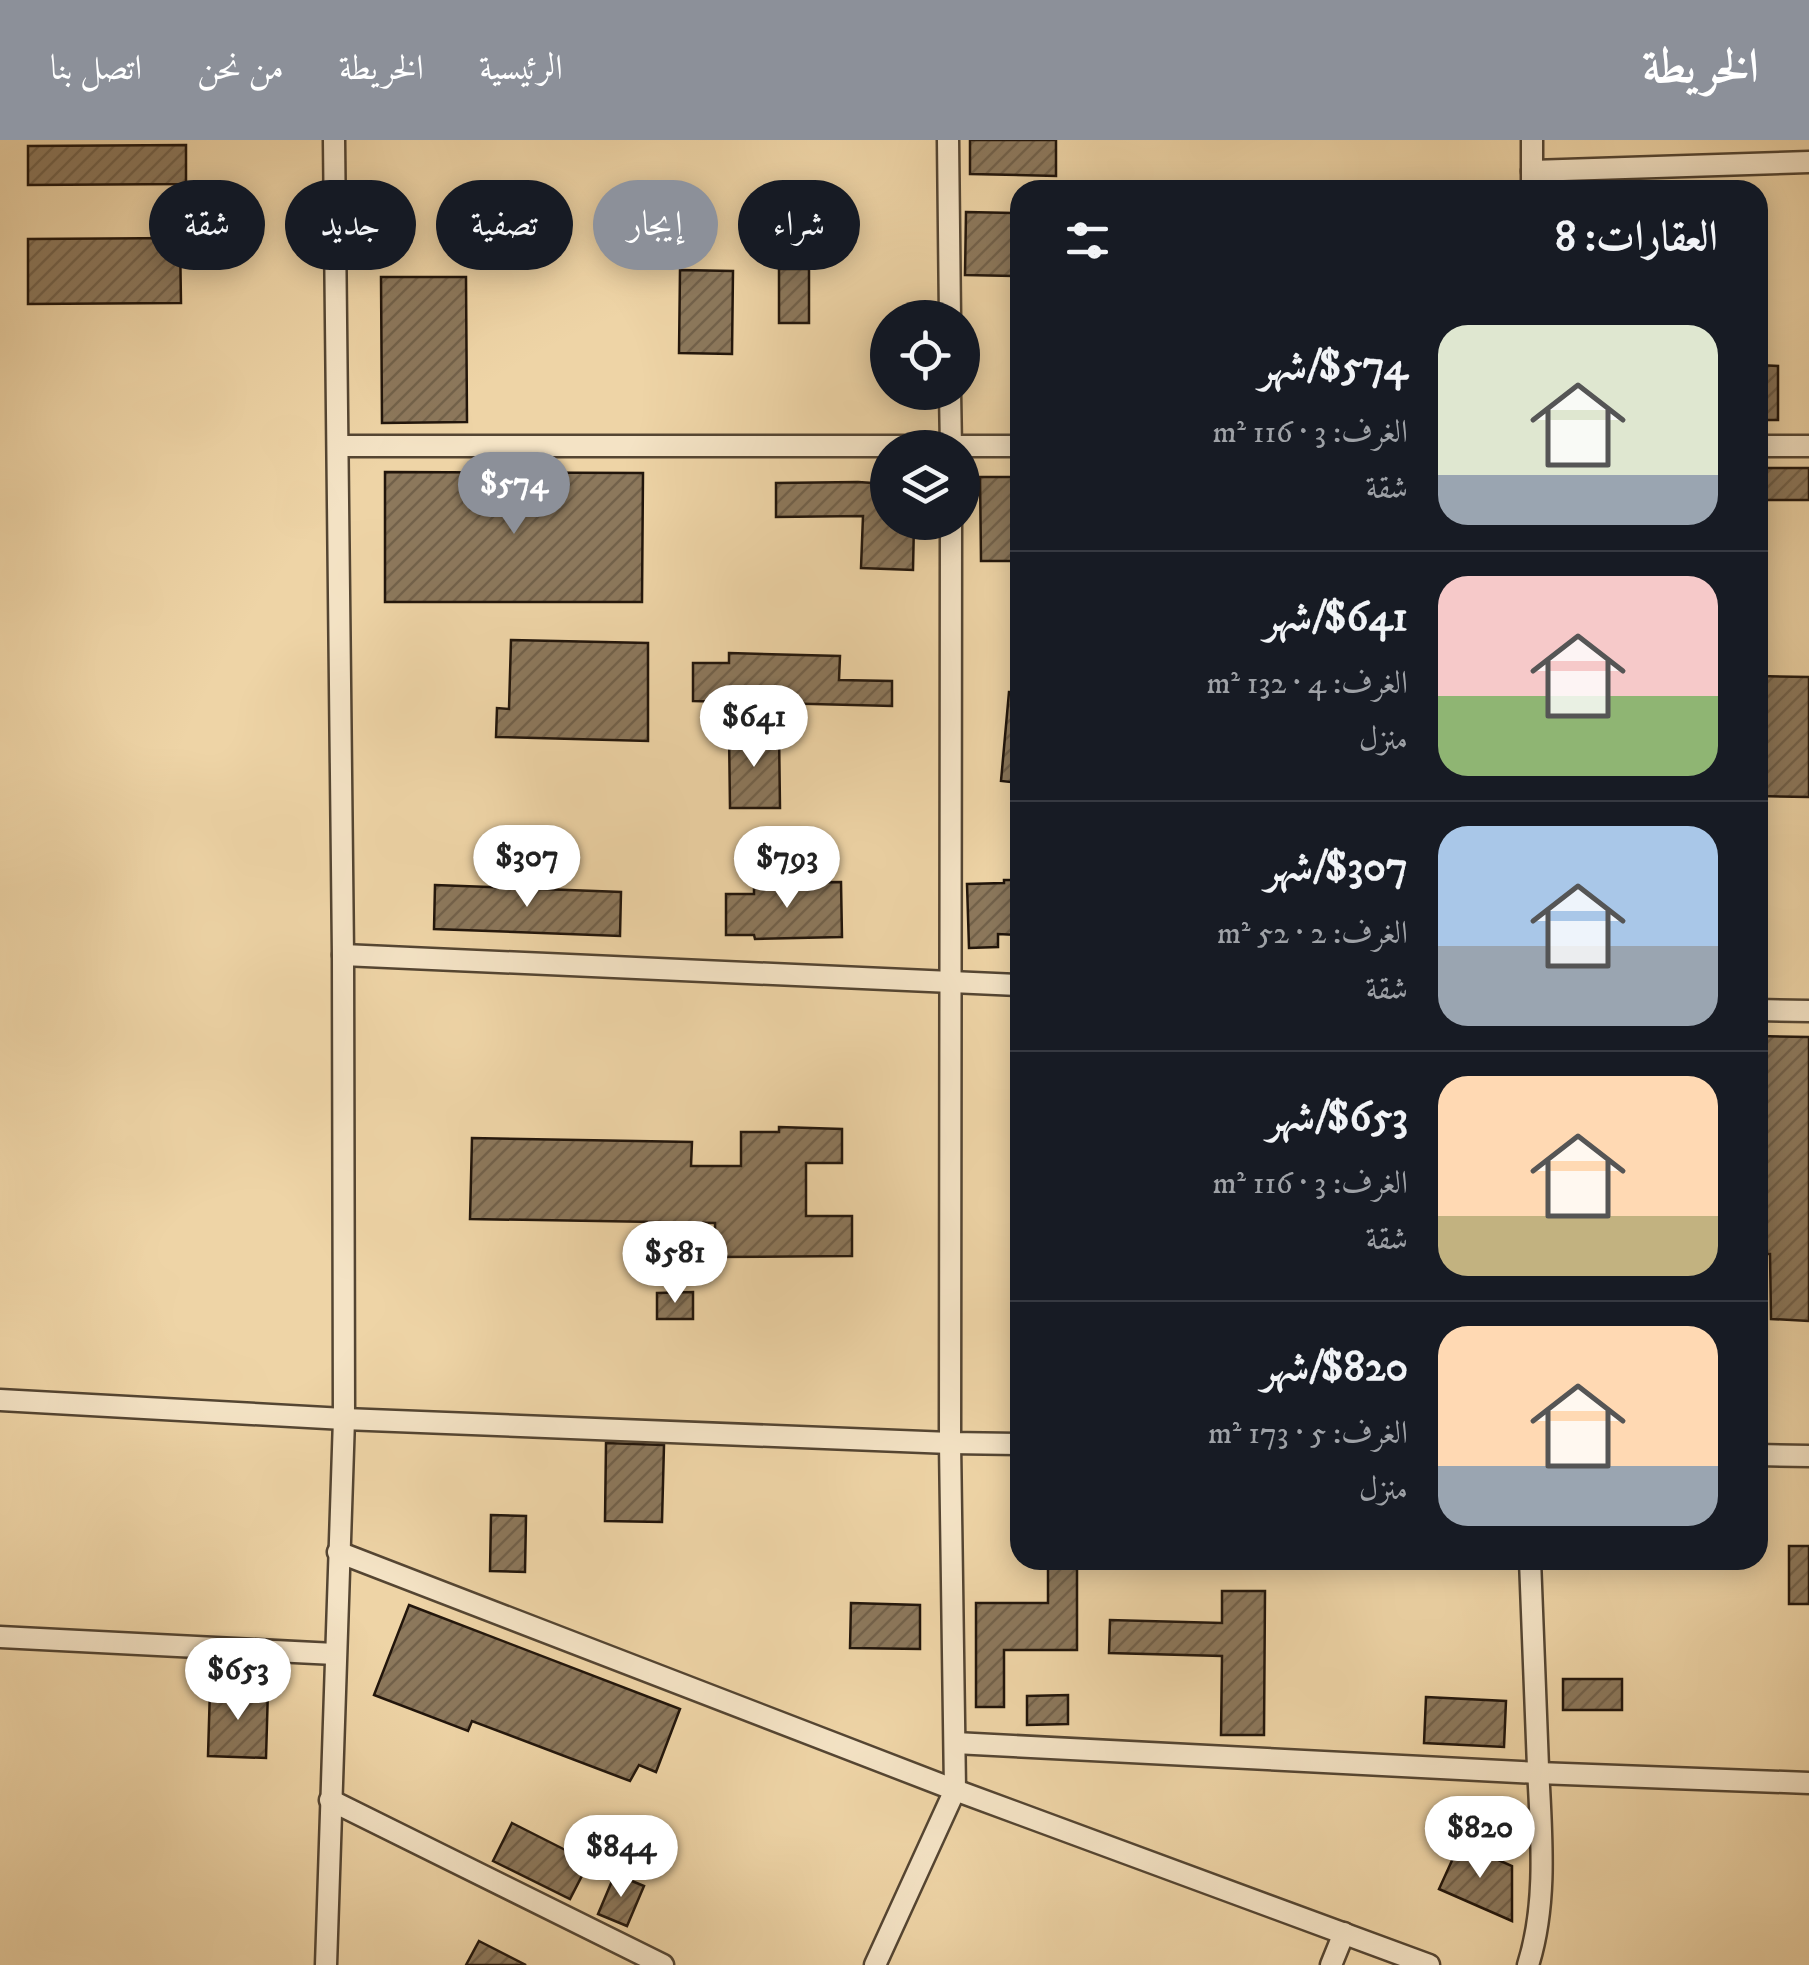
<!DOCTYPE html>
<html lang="ar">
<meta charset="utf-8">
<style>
body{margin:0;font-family:"IM FELL DW Pica",Amiri,serif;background:#20242c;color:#f1f3f6;direction:rtl;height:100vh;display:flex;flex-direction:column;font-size:38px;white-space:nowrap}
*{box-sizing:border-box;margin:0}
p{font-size:32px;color:#9ea1a6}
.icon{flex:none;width:55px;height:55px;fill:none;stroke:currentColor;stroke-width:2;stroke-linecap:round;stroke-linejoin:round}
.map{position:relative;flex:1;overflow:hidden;direction:ltr}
.panel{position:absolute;left:1010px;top:40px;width:758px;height:1390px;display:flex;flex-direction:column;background:#171b24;border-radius:30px;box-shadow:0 5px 25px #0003;direction:rtl}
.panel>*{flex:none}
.hud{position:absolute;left:30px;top:40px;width:830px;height:90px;direction:rtl;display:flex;gap:20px}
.buttons{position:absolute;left:870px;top:160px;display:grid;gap:20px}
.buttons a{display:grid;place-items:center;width:110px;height:110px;border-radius:50%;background:#171b24;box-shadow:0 5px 25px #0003;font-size:50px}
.price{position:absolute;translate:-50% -85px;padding:0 22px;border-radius:35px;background:#fff;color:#222;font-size:32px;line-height:65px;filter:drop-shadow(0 2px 5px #0008)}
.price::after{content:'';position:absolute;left:50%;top:60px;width:30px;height:22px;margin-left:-15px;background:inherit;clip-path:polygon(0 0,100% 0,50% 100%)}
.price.selected{background:#8c9099;color:#fff}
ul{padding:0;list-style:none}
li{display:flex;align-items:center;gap:30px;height:250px;padding:0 50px}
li+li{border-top:2px solid #363941}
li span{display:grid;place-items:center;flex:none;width:280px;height:200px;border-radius:30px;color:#555}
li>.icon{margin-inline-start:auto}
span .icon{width:120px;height:120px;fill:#fffc;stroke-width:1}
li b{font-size:42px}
h2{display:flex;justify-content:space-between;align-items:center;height:120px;padding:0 50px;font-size:42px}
.tag{padding:0 35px;border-radius:45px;background:#171b24;box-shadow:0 5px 25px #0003;font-size:35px;line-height:90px}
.tag.selected{background:#8c9099;color:#fff}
header{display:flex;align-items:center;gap:60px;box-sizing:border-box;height:140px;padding:0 50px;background:#8c9099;color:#fff}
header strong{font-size:48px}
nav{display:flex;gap:55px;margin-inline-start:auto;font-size:35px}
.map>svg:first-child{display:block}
.building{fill:url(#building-hatch);stroke:#21150b;stroke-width:2.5}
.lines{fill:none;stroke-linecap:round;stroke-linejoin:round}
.street-casing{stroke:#544532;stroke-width:25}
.street{stroke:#f4e3c5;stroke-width:20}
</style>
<header>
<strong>الخريطة</strong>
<nav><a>الرئيسية</a><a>الخريطة</a><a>من نحن</a><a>اتصل بنا</a></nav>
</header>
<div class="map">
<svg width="1809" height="1825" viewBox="0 0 1809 1825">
<defs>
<pattern id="building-hatch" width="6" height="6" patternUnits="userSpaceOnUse" patternTransform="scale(2.5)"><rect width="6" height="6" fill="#8c785c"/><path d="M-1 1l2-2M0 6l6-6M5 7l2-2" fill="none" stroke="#72614a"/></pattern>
</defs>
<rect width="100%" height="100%" fill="#eed4a6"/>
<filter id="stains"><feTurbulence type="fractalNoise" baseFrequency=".002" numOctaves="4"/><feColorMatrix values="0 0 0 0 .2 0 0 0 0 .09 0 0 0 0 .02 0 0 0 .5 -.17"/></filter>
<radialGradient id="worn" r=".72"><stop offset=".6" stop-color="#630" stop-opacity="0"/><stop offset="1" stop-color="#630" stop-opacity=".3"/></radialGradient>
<g class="building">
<path d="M970 0H1056V36L970 34Z"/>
<path d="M186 5V44L28 45V6Z"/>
<path d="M966 72 1014 73 1013 136 965 135Z"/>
<path d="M180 98 181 163 28 164V99Z"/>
<rect x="779" y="129" width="30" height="54"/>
<path d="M680 130 733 131 732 214 679 213Z"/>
<path d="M381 137H466L467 282 382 283Z"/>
<path d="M1758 225 1778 226V280H1758Z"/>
<rect x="1758" y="328" width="51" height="32"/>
<path d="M385 332 643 333 642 462H385Z"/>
<path d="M980 337H1020V421H981Z"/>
<path d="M858 342 888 344V382H914L913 430 861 428 863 376 776 377V343Z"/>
<path d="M511 500 648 503V601L496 597 497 568 509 569Z"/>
<path d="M729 513 840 516 839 540 892 541V566L693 561V523H729Z"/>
<path d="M1758 536 1809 537V657L1758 656Z"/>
<path d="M1009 552H1020V643L1001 641Z"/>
<path d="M729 591H779L780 668H730Z"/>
<path d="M1004 740H1020V795L998 794V807L969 808 967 744 1004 743Z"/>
<path d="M841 742 842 797 755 799 754 795H726V754H754V743Z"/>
<path d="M435 745 621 752 620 796 434 789Z"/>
<path d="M1758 896 1809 897V1181L1771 1179 1770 1114H1758Z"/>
<path d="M779 987 842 989V1023H806V1076H852V1116L715 1117V1083L470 1079 472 998 692 1002 691 1026H741V992H779Z"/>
<path d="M693 1152V1179H657V1153Z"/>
<path d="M606 1303 664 1305 662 1382 605 1381Z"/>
<path d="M491 1375 526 1376 525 1432 490 1431Z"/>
<rect x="1789" y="1406" width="20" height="58"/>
<path d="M1048 1420H1077V1510H1004V1567H976V1463H1048Z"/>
<path d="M1222 1451H1265L1264 1595H1221L1222 1516 1109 1513 1110 1480 1222 1483Z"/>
<path d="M851 1463 920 1465V1509L850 1508Z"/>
<path d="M409 1465 680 1569 656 1632 639 1625 630 1641 472 1581 468 1591 374 1555Z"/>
<rect x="1563" y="1539" width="59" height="31"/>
<path d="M210 1548 268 1549 266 1618 208 1616Z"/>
<path d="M1068 1555V1584L1027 1585V1556Z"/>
<path d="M1426 1557 1506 1561 1504 1607 1424 1603Z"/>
<path d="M512 1683 589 1722 570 1759 493 1721Z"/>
<path d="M1460 1703 1512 1726V1781L1439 1749Z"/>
<path d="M615 1734 644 1746 627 1786 598 1774Z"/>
<path d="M479 1801 526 1825H466Z"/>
</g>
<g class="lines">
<g class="street-casing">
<g id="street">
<path d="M948 0 950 178"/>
<path d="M1532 0V50"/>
<path d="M1532 31 1809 22"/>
<path d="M950 252 951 308"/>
<path d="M338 306H1020"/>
<path d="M1758 306H1809"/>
<path d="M343 815 1020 845"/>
<path d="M1758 870 1809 871"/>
<path d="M0 1260 344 1279 950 1303 1020 1304"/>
<path d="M1758 1315 1809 1316"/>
<path d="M338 1412 955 1650 1429 1825"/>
<path d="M0 1497 335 1514"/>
<path d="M955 1603 1538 1633 1809 1643"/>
<path d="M330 1660 663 1825"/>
<path d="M326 1825 344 1279 343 815 334 0"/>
<path d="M875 1825 955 1650 950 1303 951 382"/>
<path d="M1331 1825 1344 1793"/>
<path d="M1528 1825C1548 1762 1541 1692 1538 1627 1535 1558 1533 1489 1530 1420"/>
</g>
</g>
<use href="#street" class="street"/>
</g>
<rect width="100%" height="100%" filter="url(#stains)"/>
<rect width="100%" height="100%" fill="url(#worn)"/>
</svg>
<div class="buttons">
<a><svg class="icon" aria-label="locate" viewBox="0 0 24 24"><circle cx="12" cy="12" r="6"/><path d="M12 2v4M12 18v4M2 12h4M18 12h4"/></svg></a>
<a><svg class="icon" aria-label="layers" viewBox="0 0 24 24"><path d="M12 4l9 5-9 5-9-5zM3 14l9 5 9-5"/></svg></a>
</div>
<b class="price selected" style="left:514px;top:397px">$574</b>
<b class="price" style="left:754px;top:630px">$641</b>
<b class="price" style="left:527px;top:770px">$307</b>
<b class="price" style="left:787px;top:771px">$793</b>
<b class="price" style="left:675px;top:1166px">$581</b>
<b class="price" style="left:238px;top:1583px">$653</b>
<b class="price" style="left:1480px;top:1741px">$820</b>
<b class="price" style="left:621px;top:1760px">$844</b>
<div class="hud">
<a class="tag">شراء</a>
<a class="tag selected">إيجار</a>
<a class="tag">تصفية</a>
<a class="tag">جديد</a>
<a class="tag">شقة</a>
</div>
<section class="panel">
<h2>العقارات: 8<svg class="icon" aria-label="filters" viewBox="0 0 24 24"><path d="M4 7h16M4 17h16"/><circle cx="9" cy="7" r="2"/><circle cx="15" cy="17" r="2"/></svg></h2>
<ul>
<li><span style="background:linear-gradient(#dfe7d0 75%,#9aa5b1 0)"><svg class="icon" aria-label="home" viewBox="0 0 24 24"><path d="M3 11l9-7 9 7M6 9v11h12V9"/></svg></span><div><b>$574/شهر</b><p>الغرف: 3 · 116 m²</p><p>شقة</p></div></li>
<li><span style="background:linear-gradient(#f6c9c9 60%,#8fb573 0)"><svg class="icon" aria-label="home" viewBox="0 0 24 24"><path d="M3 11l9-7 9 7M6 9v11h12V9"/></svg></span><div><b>$641/شهر</b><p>الغرف: 4 · 132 m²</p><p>منزل</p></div></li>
<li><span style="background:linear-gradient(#a9c7e8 60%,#9aa5b1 0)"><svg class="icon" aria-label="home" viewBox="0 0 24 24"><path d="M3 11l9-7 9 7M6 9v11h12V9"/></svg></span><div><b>$307/شهر</b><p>الغرف: 2 · 52 m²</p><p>شقة</p></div></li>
<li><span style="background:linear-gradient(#ffd9b3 70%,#c2b280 0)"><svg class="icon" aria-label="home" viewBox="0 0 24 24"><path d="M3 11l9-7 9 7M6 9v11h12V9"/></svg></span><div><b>$653/شهر</b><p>الغرف: 3 · 116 m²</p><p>شقة</p></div></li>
<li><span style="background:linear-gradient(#ffd9b3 70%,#9aa5b1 0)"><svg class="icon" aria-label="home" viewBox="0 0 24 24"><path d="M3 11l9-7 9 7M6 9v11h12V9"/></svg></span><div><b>$820/شهر</b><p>الغرف: 5 · 173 m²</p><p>منزل</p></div></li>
</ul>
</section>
</div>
